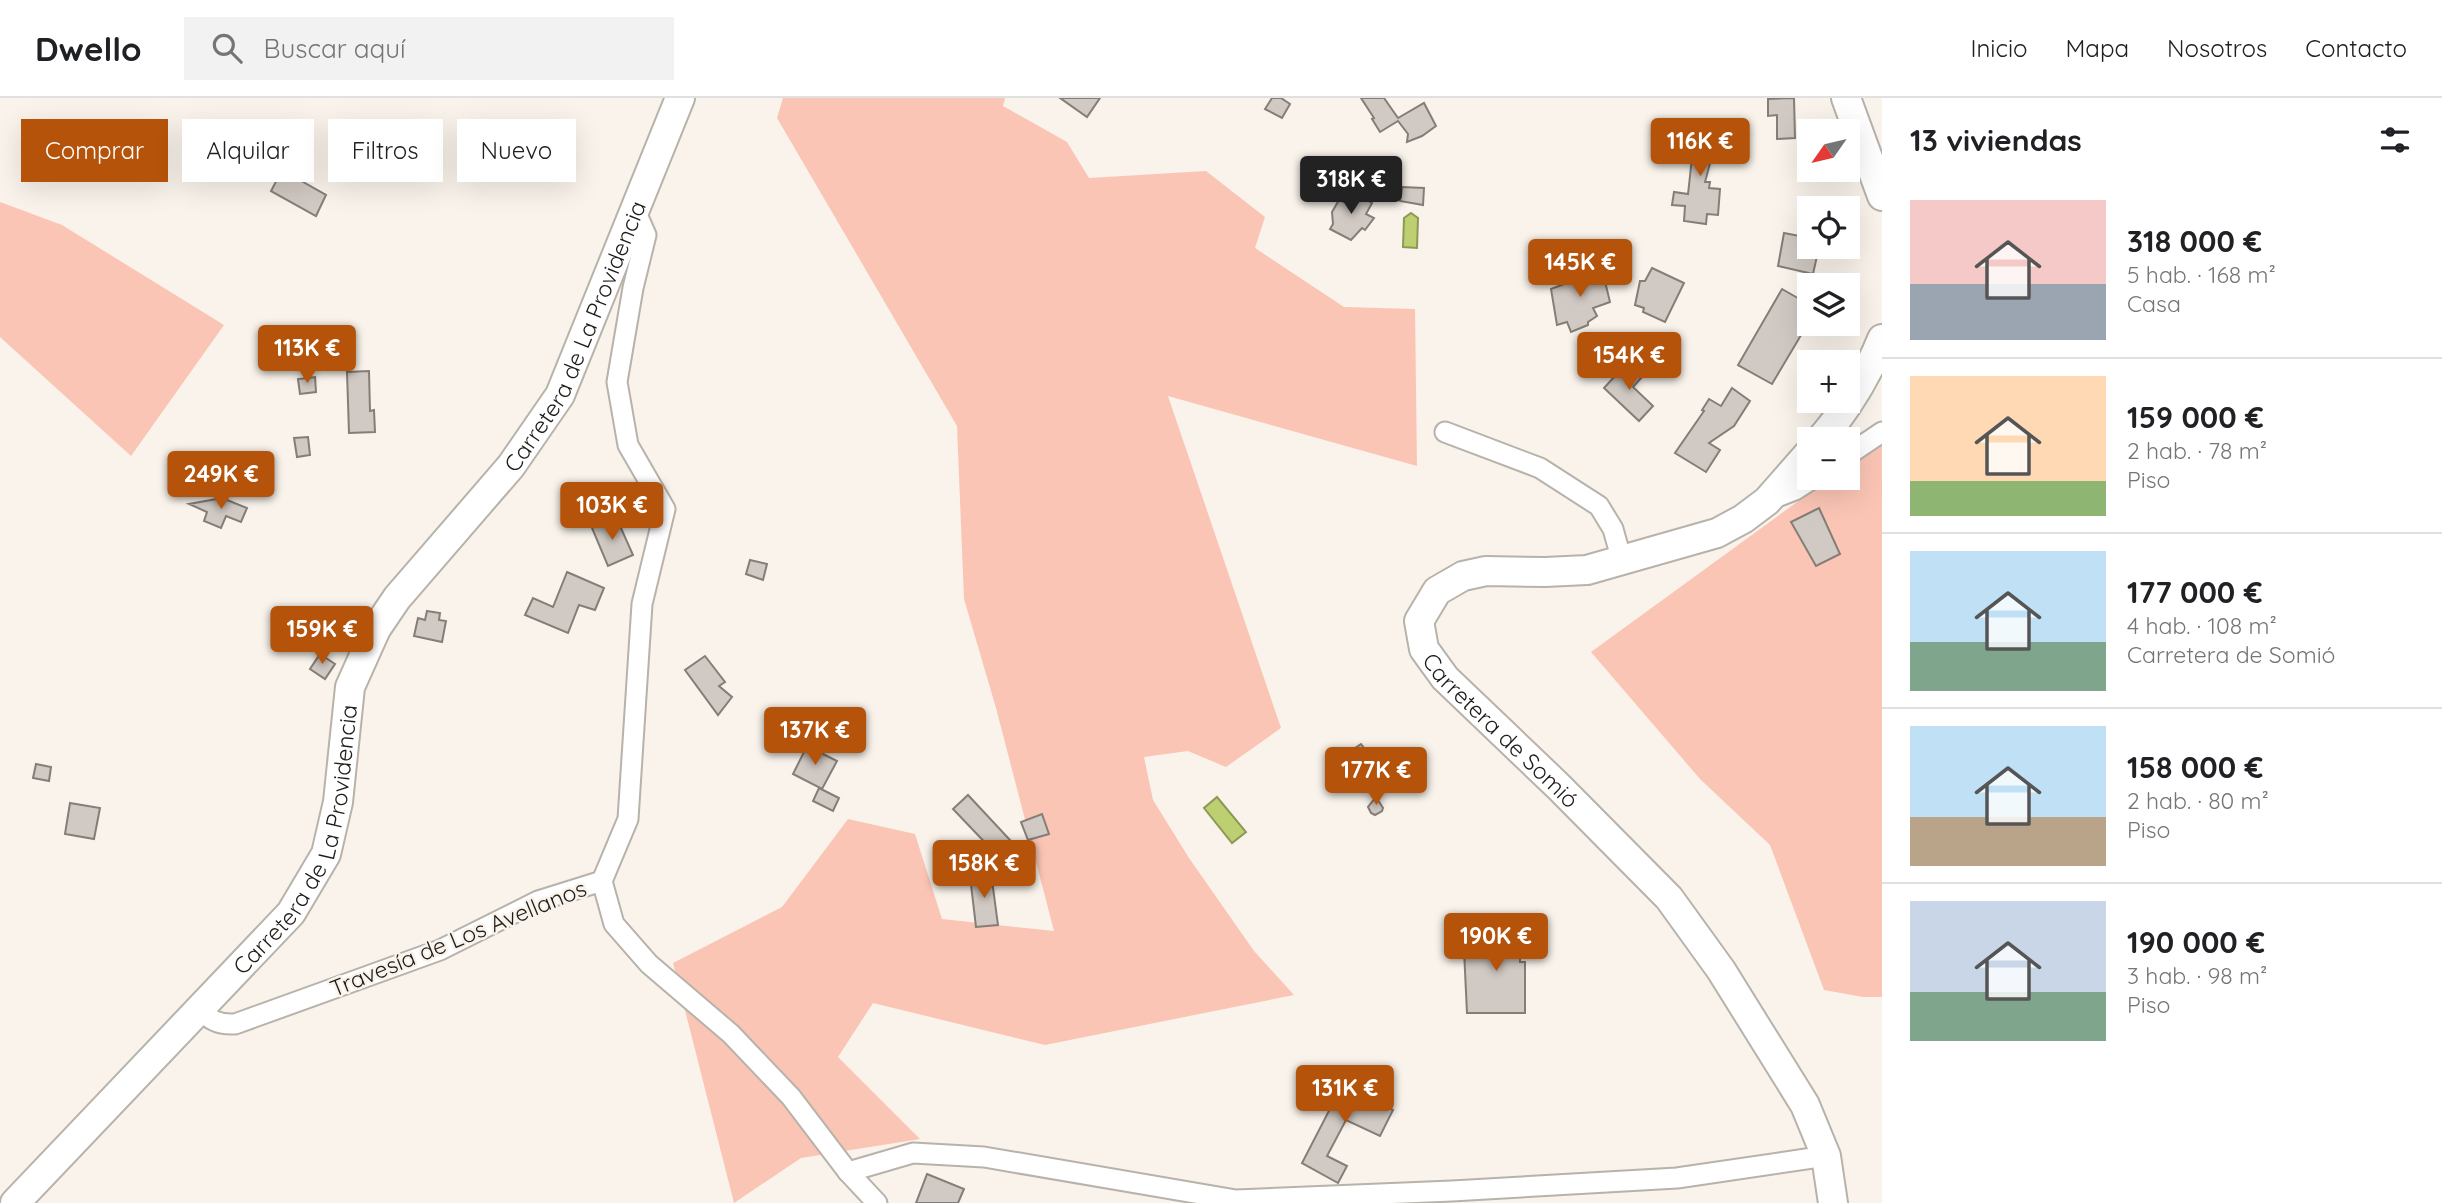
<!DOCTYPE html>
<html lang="es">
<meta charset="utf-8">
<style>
body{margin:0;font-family:Quicksand,sans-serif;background:#f2f2f2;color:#202124;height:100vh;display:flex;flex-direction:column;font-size:26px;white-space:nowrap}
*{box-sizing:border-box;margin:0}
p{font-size:23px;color:#757577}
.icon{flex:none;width:38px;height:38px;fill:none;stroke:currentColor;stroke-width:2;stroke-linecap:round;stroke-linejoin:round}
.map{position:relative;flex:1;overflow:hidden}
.sheet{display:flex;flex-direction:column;background:#fff;width:560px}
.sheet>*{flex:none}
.hud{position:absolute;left:21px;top:21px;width:665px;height:63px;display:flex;gap:14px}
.needle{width:46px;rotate:236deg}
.tools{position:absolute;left:1797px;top:21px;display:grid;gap:14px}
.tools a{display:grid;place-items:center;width:63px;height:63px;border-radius:0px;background:#fff;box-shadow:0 7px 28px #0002;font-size:35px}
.price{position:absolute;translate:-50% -60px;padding:0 16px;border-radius:7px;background:#b45309;color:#fff;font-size:23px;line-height:46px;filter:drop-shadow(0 2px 4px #0008)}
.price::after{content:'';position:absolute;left:50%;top:42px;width:21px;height:16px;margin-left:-10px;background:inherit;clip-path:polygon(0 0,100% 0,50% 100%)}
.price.on{background:#222;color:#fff}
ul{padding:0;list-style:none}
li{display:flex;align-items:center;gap:21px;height:175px;padding:0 28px}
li+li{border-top:2px solid #e0e0e0}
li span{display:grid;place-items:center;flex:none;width:196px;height:140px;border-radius:0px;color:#555}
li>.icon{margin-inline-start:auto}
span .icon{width:84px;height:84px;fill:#fffc;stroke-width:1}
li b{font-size:30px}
h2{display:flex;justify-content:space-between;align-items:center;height:84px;padding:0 28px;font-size:30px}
.tag{padding:0 24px;border-radius:0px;background:#fff;box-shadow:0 7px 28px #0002;font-size:24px;line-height:63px}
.tag.on{background:#b45309;color:#fff}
header{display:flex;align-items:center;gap:42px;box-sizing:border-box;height:98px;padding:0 35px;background:#fff;border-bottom:2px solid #e0e0e0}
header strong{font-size:33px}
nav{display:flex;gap:38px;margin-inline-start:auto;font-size:24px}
.search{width:490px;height:63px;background:#f2f2f2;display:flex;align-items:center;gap:18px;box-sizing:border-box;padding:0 24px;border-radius:0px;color:#757577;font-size:26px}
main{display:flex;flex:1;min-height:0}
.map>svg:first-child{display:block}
.green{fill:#fbc5b5}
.water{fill:#bdcf70;stroke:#8d9956;stroke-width:2}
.building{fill:#d1c9c3;stroke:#857d77;stroke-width:2}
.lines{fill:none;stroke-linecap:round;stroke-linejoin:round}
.street-casing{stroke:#b7b2aa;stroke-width:23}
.secondary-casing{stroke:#b7b2aa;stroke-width:32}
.street{stroke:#fff;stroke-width:19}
.secondary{stroke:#fff;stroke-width:28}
.labels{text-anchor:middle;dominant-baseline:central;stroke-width:5;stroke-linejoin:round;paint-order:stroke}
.street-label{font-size:23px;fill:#1e1c19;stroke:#f9f3eb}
</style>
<header>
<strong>Dwello</strong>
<div class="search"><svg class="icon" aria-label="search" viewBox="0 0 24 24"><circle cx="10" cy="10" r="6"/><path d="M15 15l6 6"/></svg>Buscar aquí</div>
<nav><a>Inicio</a><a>Mapa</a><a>Nosotros</a><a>Contacto</a></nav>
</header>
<main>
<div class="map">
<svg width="1882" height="1105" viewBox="0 0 1882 1105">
<rect width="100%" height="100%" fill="#f9f3eb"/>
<g class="green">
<path d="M783 0H1005L1003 8 1067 44 1089 80 1206 73 1265 119 1255 150 1344 209 1415 211 1417 368 1168 298 1281 630 1226 669 1188 653 1144 659 1153 702 1189 760 1254 853 1294 897 1045 947 873 905 838 959 920 1041 801 1060 734 1105 673 865 782 809 848 721 915 736 942 821 1054 833 996 610 964 501 957 328 777 20Z"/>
<path d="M0 104 62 127 224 227 131 358 0 239Z"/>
<path d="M1882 342V899H1863L1824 892 1770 747 1700 681 1591 554 1830 380H1848V367Z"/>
</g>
<g class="water">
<path d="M1411 115 1418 120 1417 150 1403 149 1404 120Z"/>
<path d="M1217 699 1246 734 1232 745 1204 710Z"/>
</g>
<g class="building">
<path d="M1060 0H1100L1087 19Z"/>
<path d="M1272 0H1281L1290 6 1282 20 1265 11Z"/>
<path d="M1361 0H1384L1398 20 1424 5 1436 28 1422 38 1407 44 1408 36 1398 23 1380 34 1372 21 1374 20Z"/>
<path d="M1794 0 1795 40 1777 41V17L1768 18V1Z"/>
<path d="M1696 26 1719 32 1705 84H1710L1709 90 1720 91 1718 117 1707 116 1706 126 1684 123 1685 108 1672 107 1674 94 1688 96 1692 60 1687 58Z"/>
<path d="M282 72 326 97 316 118 271 93Z"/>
<path d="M1402 89 1424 90 1423 107 1400 103Z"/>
<path d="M1359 94 1360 98 1372 105 1366 116 1374 120 1365 132 1362 130 1351 142 1330 131 1333 126 1332 114 1339 102 1344 104 1350 95Z"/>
<path d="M1784 135 1810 140V149H1819L1813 176 1778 168Z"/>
<path d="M1652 170 1684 185 1665 224 1643 214 1644 210 1635 207 1640 183H1645Z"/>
<path d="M1602 171 1610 204 1593 210 1597 218 1588 224V227L1571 234 1567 224 1557 227 1551 191 1570 184 1568 178 1581 172 1584 178Z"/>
<path d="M1782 191 1810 207V222L1772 286 1738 267Z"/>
<path d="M1627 265 1642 279 1633 289 1653 308 1639 323 1604 290Z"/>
<path d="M369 273 370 313 374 312 375 334 349 335 347 274Z"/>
<path d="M315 279 316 294 300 296 298 281Z"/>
<path d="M1732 290 1750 303 1734 328 1709 345 1720 352 1706 374 1675 355 1704 313 1702 312 1709 301 1721 308Z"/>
<path d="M308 339 310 357 297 359 294 340Z"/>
<path d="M623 387 626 400 612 402 611 389Z"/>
<path d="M222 400 247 410 241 424 226 418 221 430 204 423 207 414 189 406Z"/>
<path d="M1819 410 1840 456 1816 468 1791 424Z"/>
<path d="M616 419 633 457 608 468 592 430Z"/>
<path d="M750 462 767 466 763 482 746 476Z"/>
<path d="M567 474 604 490 595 512 579 507 568 535 525 517 533 500 553 509Z"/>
<path d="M427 513 440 515 439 522 446 523 442 544 414 538 418 520 425 522Z"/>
<path d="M320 556 335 566 325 581 310 571Z"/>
<path d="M705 558 725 584 719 588 732 599 718 617 685 572Z"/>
<path d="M1361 646 1386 680 1374 688 1349 654Z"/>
<path d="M807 648 837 663 822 691 793 676Z"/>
<path d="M36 666 51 669 49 683 33 680Z"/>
<path d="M819 690 839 700 833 713 813 703Z"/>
<path d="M968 697 1010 742 996 756 953 711Z"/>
<path d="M1376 699 1383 710 1382 713 1375 717 1371 715 1368 709Z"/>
<path d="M70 705 100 710 94 741 65 736Z"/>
<path d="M1042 716 1049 736 1028 742 1021 724Z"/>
<path d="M991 775 998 827 976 829 970 778Z"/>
<path d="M1513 822 1515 849H1520V864H1525V915H1467L1464 852 1489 851 1487 823Z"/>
<path d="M1349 974 1366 982 1359 995 1393 1012 1380 1038 1346 1022 1327 1058 1347 1068 1338 1085 1302 1065Z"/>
<path d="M927 1076 964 1091 958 1105H916Z"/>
</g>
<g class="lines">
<g class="street-casing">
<g id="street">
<path d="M635 112 646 137 633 190 617 284 628 347 665 411 642 506 628 721 602 783 614 826 649 866 731 936 791 999 848 1074 877 1105"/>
<path d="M1445 334 1540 370 1599 408 1613 431 1622 463"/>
<path d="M1848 357 1882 334"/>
<path d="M1772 401 1795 392 1814 380"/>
<path d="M198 910C210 922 218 927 235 926L440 852 538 803 602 783"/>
<path d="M848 1074 913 1055 984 1059 1236 1102 1452 1093 1677 1080 1826 1058"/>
</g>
</g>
<g class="secondary-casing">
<g id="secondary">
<path d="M1846 0 1882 98"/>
<path d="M1821 341C1847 311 1867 278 1882 241"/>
<path id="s1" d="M1810 354 1767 403 1743 421 1717 435 1587 472 1545 474 1486 473 1463 478 1437 493 1419 523 1424 551 1445 580 1559 689 1669 800 1721 872 1805 1007 1826 1058 1833 1105"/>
<path id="s2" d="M15 1105 291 815 326 756 338 704 350 589 376 531 397 500 511 368 560 297 680 0"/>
</g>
</g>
<use href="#street" class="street"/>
<use href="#secondary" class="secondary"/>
</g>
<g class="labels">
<g class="street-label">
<text stroke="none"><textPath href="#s2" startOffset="1059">Carretera de La Providencia</textPath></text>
<text stroke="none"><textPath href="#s1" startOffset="590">Carretera de Somió</textPath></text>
<text stroke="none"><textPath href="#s2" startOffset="471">Carretera de La Providencia</textPath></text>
<text transform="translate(458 840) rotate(-22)">Travesía de Los Avellanos</text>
</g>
</g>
</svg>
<div class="tools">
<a><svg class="needle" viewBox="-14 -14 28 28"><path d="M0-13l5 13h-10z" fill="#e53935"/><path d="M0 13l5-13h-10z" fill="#757577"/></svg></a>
<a><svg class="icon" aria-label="locate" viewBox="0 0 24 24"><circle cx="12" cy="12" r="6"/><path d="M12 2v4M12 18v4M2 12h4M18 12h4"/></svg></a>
<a><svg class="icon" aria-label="layers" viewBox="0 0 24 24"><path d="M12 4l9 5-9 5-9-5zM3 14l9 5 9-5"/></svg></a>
<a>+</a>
<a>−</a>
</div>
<b class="price" style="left:1700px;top:80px">116K €</b>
<b class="price on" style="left:1351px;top:118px">318K €</b>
<b class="price" style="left:1580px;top:201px">145K €</b>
<b class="price" style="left:307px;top:287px">113K €</b>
<b class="price" style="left:1629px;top:294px">154K €</b>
<b class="price" style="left:221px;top:413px">249K €</b>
<b class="price" style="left:612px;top:444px">103K €</b>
<b class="price" style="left:322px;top:568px">159K €</b>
<b class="price" style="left:815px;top:669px">137K €</b>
<b class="price" style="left:1376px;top:709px">177K €</b>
<b class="price" style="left:984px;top:802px">158K €</b>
<b class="price" style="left:1496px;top:875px">190K €</b>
<b class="price" style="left:1345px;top:1027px">131K €</b>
<div class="hud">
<a class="tag on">Comprar</a>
<a class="tag">Alquilar</a>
<a class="tag">Filtros</a>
<a class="tag">Nuevo</a>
</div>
</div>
<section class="sheet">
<h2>13 viviendas<svg class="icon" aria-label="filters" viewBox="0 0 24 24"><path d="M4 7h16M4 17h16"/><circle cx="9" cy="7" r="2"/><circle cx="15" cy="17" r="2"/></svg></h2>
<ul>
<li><span style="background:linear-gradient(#f6c9c9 60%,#9aa5b1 0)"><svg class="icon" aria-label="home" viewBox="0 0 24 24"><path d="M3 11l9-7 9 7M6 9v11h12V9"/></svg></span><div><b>318 000 €</b><p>5 hab. · 168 m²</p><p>Casa</p></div></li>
<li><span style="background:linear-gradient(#ffd9b3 75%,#8fb573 0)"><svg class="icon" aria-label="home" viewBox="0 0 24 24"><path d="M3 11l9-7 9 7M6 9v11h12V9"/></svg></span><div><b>159 000 €</b><p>2 hab. · 78 m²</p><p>Piso</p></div></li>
<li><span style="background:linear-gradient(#bfe0f5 65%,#7fa58c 0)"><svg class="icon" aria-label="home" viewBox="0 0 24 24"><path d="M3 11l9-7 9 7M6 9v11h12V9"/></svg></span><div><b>177 000 €</b><p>4 hab. · 108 m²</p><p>Carretera de Somió</p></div></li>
<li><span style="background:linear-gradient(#bfe0f5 65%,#b9a48a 0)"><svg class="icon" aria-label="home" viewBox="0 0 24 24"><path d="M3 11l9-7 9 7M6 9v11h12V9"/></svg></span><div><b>158 000 €</b><p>2 hab. · 80 m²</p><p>Piso</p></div></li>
<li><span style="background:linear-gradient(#c9d6e8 65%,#7fa58c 0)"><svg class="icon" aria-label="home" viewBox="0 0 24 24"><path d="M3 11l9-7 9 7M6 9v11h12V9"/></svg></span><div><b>190 000 €</b><p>3 hab. · 98 m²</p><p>Piso</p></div></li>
</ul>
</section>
</main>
